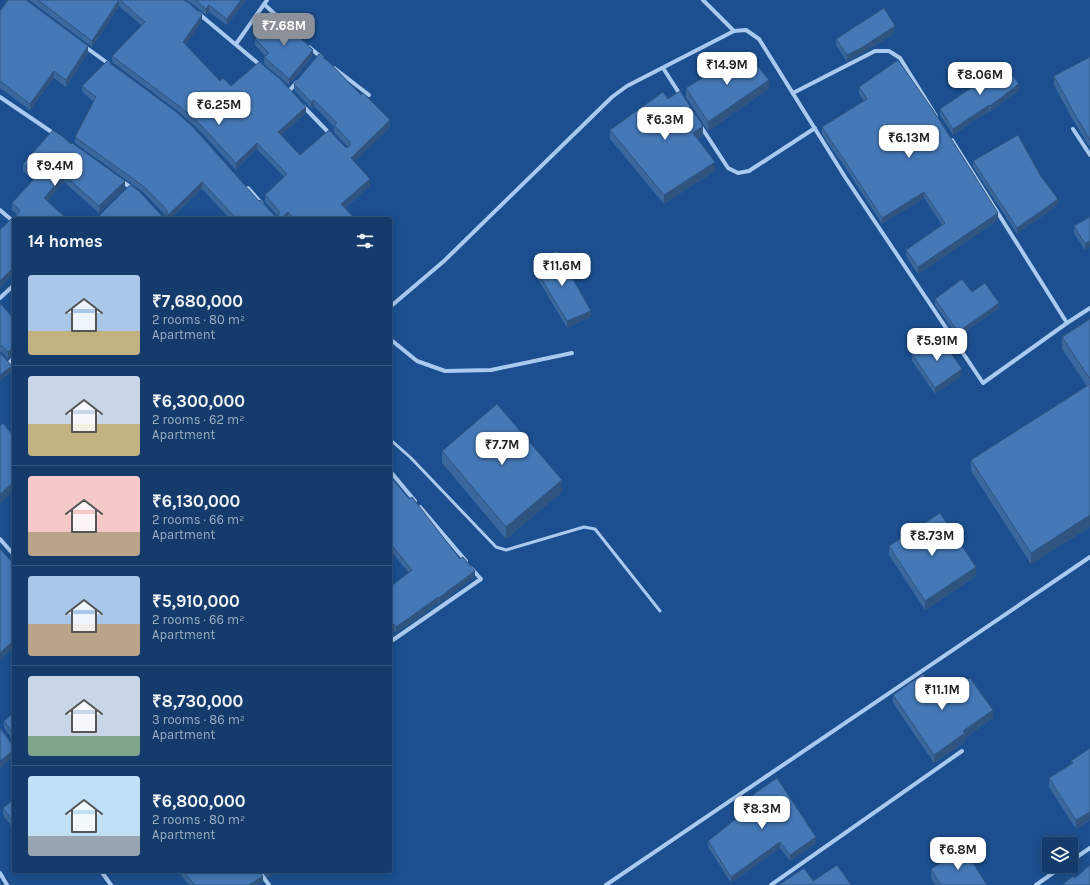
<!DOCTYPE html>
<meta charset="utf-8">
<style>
body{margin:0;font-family:Karla,sans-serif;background:#1d4271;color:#f1f3f6;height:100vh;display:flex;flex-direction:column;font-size:15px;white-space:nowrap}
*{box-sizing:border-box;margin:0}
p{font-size:13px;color:#9dadc1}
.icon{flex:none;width:22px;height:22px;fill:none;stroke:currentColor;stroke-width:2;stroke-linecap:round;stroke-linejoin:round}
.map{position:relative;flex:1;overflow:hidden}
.panel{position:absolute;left:12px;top:217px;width:380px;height:656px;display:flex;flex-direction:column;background:#143b6b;border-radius:4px;box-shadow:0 2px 10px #0003,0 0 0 1px #33557e}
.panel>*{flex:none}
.buttons{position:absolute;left:1042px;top:837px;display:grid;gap:8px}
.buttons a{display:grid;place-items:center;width:36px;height:36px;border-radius:4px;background:#143b6b;box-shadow:0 2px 10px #0003,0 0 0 1px #33557e;font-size:20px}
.price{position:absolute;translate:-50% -34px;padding:0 9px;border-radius:8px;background:#fff;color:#222;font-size:13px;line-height:26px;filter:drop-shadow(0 1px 2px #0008)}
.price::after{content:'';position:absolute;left:50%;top:24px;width:12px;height:9px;margin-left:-6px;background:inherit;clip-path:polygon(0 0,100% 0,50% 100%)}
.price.current{background:#8c9099;color:#fff}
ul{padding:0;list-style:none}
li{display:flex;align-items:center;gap:12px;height:100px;padding:0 16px}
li+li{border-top:1px solid #33557e}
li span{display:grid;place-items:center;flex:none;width:112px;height:80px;border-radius:4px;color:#555}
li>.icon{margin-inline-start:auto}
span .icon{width:48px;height:48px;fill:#fffc;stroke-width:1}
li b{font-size:17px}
h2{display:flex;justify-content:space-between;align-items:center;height:48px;padding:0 16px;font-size:17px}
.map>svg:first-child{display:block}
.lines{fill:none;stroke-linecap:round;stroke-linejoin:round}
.service{stroke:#a9c9ee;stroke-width:3}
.minor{stroke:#a9c9ee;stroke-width:4}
.wall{fill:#3a679d}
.shaded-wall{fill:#305480}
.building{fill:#4478b7;stroke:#305480}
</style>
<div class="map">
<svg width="1090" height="885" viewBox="0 0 1090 885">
<rect width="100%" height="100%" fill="#1b4f8f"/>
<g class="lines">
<path class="service" d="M390 441 393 442 411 458 496 547 506 550 584 527 595 529 660 611"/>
<g class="minor">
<path d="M703 0 734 31"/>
<path d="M264 4 280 19"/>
<path d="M198 13 260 65"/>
<path d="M236 44 267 0"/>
<path d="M84 46 109 64"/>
<path d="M309 47 322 58"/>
<path d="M334 68 369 95"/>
<path d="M663 68 681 96"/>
<path d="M289 91 297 82"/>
<path d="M793 93 875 51H889L900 58 936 116"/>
<path d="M0 97 56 135"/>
<path d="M303 106 330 134"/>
<path d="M700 125 728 168 738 173 749 171 815 128"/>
<path d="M1073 129 1090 155"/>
<path d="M952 140 1067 323"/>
<path d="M120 180 133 189"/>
<path d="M248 188 262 204"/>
<path d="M0 210 14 222"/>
<path d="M0 298 14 285"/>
<path d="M390 307 444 261 612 97 627 86 734 31 746 30 759 39 845 177 983 383 1067 323 1090 308"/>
<path d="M390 339 417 361 445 371 491 370 572 353"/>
<path d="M14 358 8 364 14 370"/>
<path d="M390 471 415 501"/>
<path d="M420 507 466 561"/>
<path d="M0 539 14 555"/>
<path d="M390 636 393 640 481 579 471 568"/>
<path d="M1071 861 1090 848"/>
<path d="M101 871 111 885"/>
<path d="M259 871 269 885"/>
<path d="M0 873 7 885"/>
<path d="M606 885 1090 557"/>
<path d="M771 885 962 751"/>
<path d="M1036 885 1063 866"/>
</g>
</g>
<g class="wall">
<path d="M29 0H184L202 21 185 45 220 81 231 86 306 113 281 136 300 155 345 147H348L334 132V127L314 106 311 108 294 90V84L390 127 354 162 370 186 345 208 355 219H230L202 189 171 219 161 215 164 216 165 215 143 192 75 143V137L94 102 82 92V86L259 201 275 216 277 215 265 202V195L284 177 257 149 236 170 198 129 179 112 112 62V56L142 26 119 6 92 47Z"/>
<path d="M186 0H246L227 25 209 12 206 15 194 5Z"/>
<path d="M0 11 88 53 66 87 54 78 30 110 0 88Z"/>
<path d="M895 33 861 54 847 62 836 45V39Z"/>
<path d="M255 39 313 56 289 85 264 64V57L265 56 255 45Z"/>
<path d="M1090 57V148L1073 120 1054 85V76Z"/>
<path d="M973 85 1019 90 990 112 989 111 953 135 940 115V109L973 86Z"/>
<path d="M859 87 998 220 918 274 906 256V250L942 225 924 198 882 224 841 161 831 148 822 134V127L864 101 859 94Z"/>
<path d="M686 88 769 89 708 131 686 97Z"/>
<path d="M668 99 703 135 698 139 715 171 664 204 610 139V130Z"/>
<path d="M53 130 63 137 71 144 72 143 125 181V188L99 213 64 182 47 201 67 219H14V274L0 287V230L12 218H16L17 214 12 210V203L33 180 23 171V164Z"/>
<path d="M973 161 1058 205 1017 234 973 167Z"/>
<path d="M1090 217 1085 250 1074 233V226Z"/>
<path d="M533 265 591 317 567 328 533 271Z"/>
<path d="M972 292 999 308 958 337 935 305V299Z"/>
<path d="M0 303 14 319V355H13L8 359 2 352H0Z"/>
<path d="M1090 319V527L1031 564 971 471V460L1087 386 1062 349V337Z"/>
<path d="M912 354 962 376 935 394 912 361Z"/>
<path d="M14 356V365L13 364V357Z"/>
<path d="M442 451 562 492 506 539 442 463Z"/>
<path d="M390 476 475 577 449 597 439 604 438 603 419 618 396 633 394 631 392 633H390V587L409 573 390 550Z"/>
<path d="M889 546 976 576 925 610 889 555Z"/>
<path d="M893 695 941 699 993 718 965 738V742L934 763 893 703Z"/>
<path d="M14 712V742L4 728V721Z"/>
<path d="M1090 748V820L1076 829 1049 787V778L1071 764V761Z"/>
<path d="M751 796 816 843 790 861 780 848 731 883 708 847V841L753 805 751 802Z"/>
<path d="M14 799V830L3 815V808Z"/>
<path d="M931 869 987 885H935L931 878Z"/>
<path d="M181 871H240L263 882 258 885H189L181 875Z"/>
<path d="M263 871H279L268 878Z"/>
</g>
<g class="shaded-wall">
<path d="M119 0V6L92 47V41Z"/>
<path d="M241 0H246L227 25V19Z"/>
<path d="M209 5V12L206 15V9Z"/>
<path d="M202 15V21L183 49V42Z"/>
<path d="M895 26V33L861 54 847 62V55Z"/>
<path d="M88 46V53L66 87V80Z"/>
<path d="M313 50V56L289 85V79Z"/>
<path d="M54 71V78L30 110V104Z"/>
<path d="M769 80V89L708 131V122Z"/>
<path d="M1019 84V90L990 112V106Z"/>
<path d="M314 100V106L311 108V102Z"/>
<path d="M989 105V111L953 135V129Z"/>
<path d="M306 107V113L278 139V132Z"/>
<path d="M390 120V127L351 165V158Z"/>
<path d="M703 126V135L693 142V133Z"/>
<path d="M257 143V149L236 170V163Z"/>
<path d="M715 162V171L664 204V195Z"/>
<path d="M64 175V182L44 205V198Z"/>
<path d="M370 179V186L341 211V204Z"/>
<path d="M125 181V188L99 213V206Z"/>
<path d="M202 182V189L171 219H164Z"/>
<path d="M924 192V198L882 224V218Z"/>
<path d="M1058 199V205L1017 234V228Z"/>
<path d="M288 212V219H280Z"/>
<path d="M998 213V220L918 274V267Z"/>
<path d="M1090 241V247L1085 250V244Z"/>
<path d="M14 267V274L0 287V281Z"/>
<path d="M999 303V308L958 337V332Z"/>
<path d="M591 311V317L567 328V321Z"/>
<path d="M13 348V355L8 359V352Z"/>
<path d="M12 366V372L0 382V375Z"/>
<path d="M962 369V376L935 394V388Z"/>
<path d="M562 480V492L506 539V527Z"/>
<path d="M14 482V491L0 503V494Z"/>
<path d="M1090 515V527L1031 564V553Z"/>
<path d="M976 567V576L925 610V601Z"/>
<path d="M475 571V577L449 597 439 604V598Z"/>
<path d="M438 597V603L419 618 396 633V627Z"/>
<path d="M394 624V631L392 633V627Z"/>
<path d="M13 641V648L0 660V653Z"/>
<path d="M993 710V718L965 738V742L934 763V755L963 731Z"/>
<path d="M14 750V757L0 768V761Z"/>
<path d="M1090 812V820L1076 829V820Z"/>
<path d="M816 837V843L790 861V855Z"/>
<path d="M780 842V848L731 883V877Z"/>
<path d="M270 871H279L268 878V872Z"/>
<path d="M263 876V882L258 885H249Z"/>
</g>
<g class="building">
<path d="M8 0H26L88 46 66 80 54 71 30 104 0 81V11Z"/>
<path d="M38 0H119L92 41Z"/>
<path d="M120 0H184L190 4 202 15 183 42 220 81 223 78 231 86 259 62 280 79 306 107 278 132 300 155 329 130 345 147 348 148 350 145V142L334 125 337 123 314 100 311 102 294 84 319 54 330 63 361 95 363 93 390 120 351 158 370 179 341 204 355 219H294L288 212 280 219H237L202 182 164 219H96L130 185 139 191 161 215 164 216 167 215V210L143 186 75 137 96 97 82 86 107 61 175 111 193 127 259 201 260 200 275 216 279 215V211L265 195 287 174 257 143 236 163 198 122 179 106 112 56 145 22Z"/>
<path d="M196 0H241L227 19 209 5 206 9Z"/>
<path d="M884 8 895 26 861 48 847 55 836 39Z"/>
<path d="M278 16 313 50 289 79 264 57 269 53 255 39Z"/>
<path d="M746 52 769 80 708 122 686 88Z"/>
<path d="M1090 57V140L1073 111 1054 76Z"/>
<path d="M898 60 935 113 998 213 918 267 906 250 945 223 924 192 882 218 841 155 831 141 822 127 867 99 859 87Z"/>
<path d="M1003 63 1019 84 990 106 989 105 953 129 940 109 974 86 973 85Z"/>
<path d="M680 91 703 126 693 133 715 162 664 195 610 130 663 92 668 99Z"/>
<path d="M53 130 63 137 71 144 72 143 125 181 99 206 64 175 44 198 67 219H14V267L0 281V230L12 218H16L17 214 20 210 12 203 36 177 23 164Z"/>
<path d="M1018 135 1040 175 1058 199 1017 228 973 161Z"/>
<path d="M1090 217V241L1085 244 1074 226Z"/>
<path d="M557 251 591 311 567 321 533 265Z"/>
<path d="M962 279 972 292 985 283 999 303 958 332 935 299Z"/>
<path d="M0 303 14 319V348H13L8 352 2 346H0Z"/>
<path d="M1090 319V379L1062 337Z"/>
<path d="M939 336 962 369 935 388 912 354Z"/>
<path d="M0 353 12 366 0 375Z"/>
<path d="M1090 384V515L1031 553 971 460Z"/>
<path d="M497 404 562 480 506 527 442 451Z"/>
<path d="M3 423 14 437V482L0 494V426Z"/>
<path d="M390 476 409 499 412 497 460 559 463 557 475 571 449 590 439 598 438 597 419 611 396 627 394 624 392 627H390V587L412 570 390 543Z"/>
<path d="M940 513 976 567 925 601 889 546Z"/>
<path d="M0 549 14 564V641H13L0 653Z"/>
<path d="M923 674 941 699 970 678 993 710 963 731 965 733 934 755 893 695Z"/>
<path d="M14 712V735L4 721Z"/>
<path d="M0 728 11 743 14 744V750L0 761Z"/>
<path d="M1090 748V812L1076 820 1049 778 1073 763 1071 761Z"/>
<path d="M777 778 816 837 790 855 780 842 731 877 708 841 756 803 751 796Z"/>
<path d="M14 799V823L3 808Z"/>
<path d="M964 849 987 885H941L931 869Z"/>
<path d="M837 865 851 885H779L804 868 813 881Z"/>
<path d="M1090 865V885H1062L1073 876 1075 878Z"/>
<path d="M183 871H259L263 876 249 885H195Z"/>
</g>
</svg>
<div class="buttons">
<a><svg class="icon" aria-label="layers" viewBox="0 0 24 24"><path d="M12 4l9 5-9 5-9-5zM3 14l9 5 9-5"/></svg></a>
</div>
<b class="price current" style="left:284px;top:47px">₹7.68M</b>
<b class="price" style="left:727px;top:86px">₹14.9M</b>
<b class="price" style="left:980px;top:96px">₹8.06M</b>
<b class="price" style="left:219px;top:126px">₹6.25M</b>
<b class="price" style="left:665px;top:141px">₹6.3M</b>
<b class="price" style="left:909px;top:159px">₹6.13M</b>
<b class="price" style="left:55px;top:187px">₹9.4M</b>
<b class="price" style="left:562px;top:287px">₹11.6M</b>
<b class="price" style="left:937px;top:362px">₹5.91M</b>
<b class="price" style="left:502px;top:466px">₹7.7M</b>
<b class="price" style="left:932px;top:557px">₹8.73M</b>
<b class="price" style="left:942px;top:711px">₹11.1M</b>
<b class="price" style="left:762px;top:830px">₹8.3M</b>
<b class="price" style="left:958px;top:871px">₹6.8M</b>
<section class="panel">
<h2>14 homes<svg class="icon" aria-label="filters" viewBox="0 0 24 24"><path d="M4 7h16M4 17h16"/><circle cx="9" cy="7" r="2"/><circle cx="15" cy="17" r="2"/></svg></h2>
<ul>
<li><span style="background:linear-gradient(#a9c7e8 70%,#c2b280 0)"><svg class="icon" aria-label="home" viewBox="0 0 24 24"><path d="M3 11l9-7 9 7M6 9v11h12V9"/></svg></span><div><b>₹7,680,000</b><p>2 rooms · 80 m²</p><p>Apartment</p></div></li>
<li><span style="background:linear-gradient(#c9d6e8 60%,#c2b280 0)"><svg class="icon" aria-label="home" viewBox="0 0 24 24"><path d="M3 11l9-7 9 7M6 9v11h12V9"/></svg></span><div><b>₹6,300,000</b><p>2 rooms · 62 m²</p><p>Apartment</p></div></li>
<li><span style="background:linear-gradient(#f6c9c9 70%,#b9a48a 0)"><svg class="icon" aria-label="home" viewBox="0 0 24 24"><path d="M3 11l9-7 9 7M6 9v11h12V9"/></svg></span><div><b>₹6,130,000</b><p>2 rooms · 66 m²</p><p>Apartment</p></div></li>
<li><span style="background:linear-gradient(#a9c7e8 60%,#b9a48a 0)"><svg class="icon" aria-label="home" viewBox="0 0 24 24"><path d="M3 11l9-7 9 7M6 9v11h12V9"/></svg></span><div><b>₹5,910,000</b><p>2 rooms · 66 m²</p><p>Apartment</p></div></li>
<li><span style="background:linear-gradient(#c9d6e8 75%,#7fa58c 0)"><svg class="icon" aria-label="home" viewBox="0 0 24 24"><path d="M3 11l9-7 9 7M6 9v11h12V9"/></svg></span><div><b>₹8,730,000</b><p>3 rooms · 86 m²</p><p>Apartment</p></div></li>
<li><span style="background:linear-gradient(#bfe0f5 75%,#9aa5b1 0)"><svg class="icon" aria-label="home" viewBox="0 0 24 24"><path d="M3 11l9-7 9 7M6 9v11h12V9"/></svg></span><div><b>₹6,800,000</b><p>2 rooms · 80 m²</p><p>Apartment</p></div></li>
</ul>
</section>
</div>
